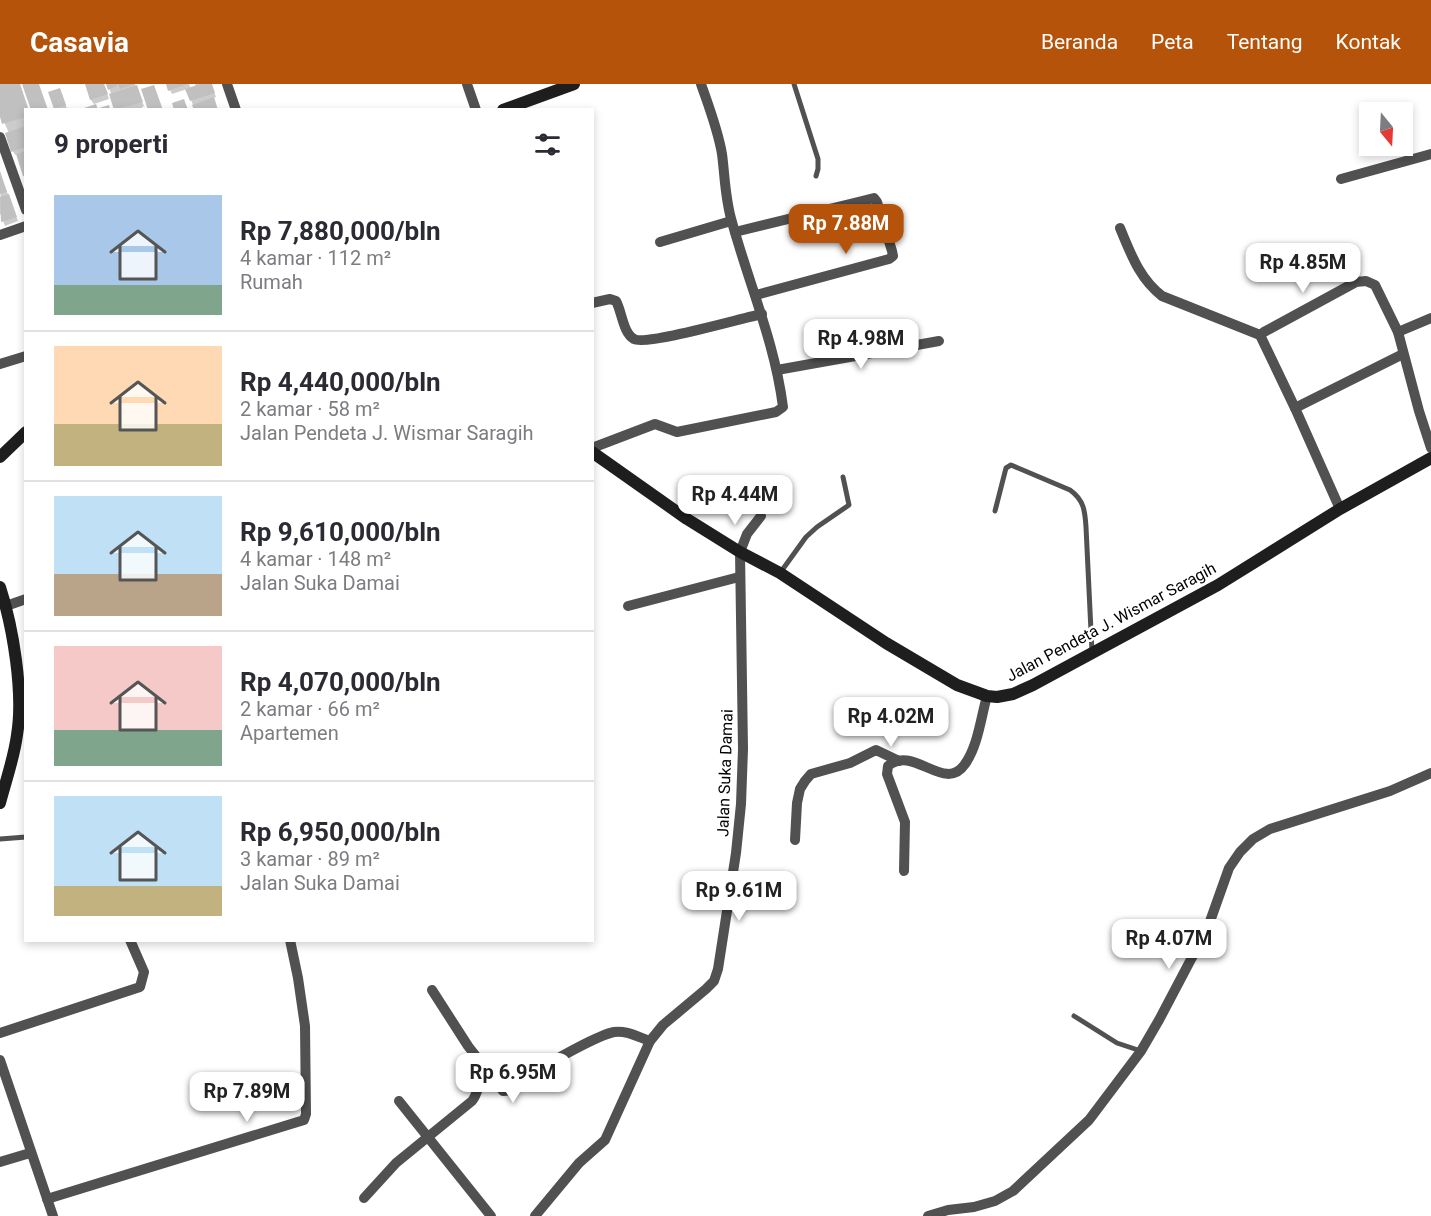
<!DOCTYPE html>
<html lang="id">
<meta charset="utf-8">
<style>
body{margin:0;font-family:Roboto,sans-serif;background:#f2f2f3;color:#2b2b33;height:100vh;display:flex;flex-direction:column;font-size:22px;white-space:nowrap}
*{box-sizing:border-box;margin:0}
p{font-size:20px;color:#7c7c81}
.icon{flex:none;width:33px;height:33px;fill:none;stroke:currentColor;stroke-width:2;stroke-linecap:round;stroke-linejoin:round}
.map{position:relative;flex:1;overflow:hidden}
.sheet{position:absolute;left:24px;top:24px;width:570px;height:834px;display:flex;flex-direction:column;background:#fff;border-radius:0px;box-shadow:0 3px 9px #0003}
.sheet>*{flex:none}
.needle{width:39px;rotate:162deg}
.controls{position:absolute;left:1359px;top:18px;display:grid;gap:12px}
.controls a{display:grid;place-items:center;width:54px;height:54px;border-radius:0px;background:#fff;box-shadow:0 3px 9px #0003;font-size:30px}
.price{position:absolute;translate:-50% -51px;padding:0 14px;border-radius:12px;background:#fff;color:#222;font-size:20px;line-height:39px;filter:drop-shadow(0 2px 3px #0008)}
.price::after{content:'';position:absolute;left:50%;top:36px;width:18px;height:14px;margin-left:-9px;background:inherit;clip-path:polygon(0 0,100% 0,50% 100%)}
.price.on{background:#b45309;color:#fff}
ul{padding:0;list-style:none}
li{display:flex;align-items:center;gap:18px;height:150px;padding:0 30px}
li+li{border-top:2px solid #e1e1e2}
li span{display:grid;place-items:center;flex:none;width:168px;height:120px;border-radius:0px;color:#555}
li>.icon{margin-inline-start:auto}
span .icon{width:72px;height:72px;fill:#fffc;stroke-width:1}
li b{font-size:26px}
h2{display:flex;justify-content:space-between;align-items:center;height:72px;padding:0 30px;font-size:26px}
header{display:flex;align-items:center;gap:36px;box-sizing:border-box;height:84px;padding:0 30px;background:#b45309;color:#fff}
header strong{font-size:28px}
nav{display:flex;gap:33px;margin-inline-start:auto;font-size:21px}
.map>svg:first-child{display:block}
.shadow{fill:#0003}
.building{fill:#c0c0c0}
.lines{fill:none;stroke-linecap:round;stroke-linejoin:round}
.lane{stroke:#515151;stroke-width:5}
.street{stroke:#515151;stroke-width:10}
.secondary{stroke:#1e1e1e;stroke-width:12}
.labels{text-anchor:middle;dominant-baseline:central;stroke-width:5;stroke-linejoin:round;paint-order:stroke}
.street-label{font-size:16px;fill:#000;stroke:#fff}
</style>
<header>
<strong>Casavia</strong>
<nav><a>Beranda</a><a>Peta</a><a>Tentang</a><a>Kontak</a></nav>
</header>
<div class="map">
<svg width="1431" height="1132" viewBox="0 0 1431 1132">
<rect width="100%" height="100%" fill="#fff"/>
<g class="shadow">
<path d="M0 0H20L29 26H26V93L17 70 15 71 13 67 9 49 0 29Z"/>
<path d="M86 0H104L109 15 94 20 98 26 91 16Z"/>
<path d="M108 0H135L144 22 142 23 143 26H116Z"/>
<path d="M167 0H189L191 5 196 3 195 0H211L216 13 193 21 187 5 172 10Z"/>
<path d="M50 9 62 10 67 25 56 26Z"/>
<path d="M1 92 18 137 5 142 0 129Z"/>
</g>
<g class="building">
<path d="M0 0H20L28 26H26V33L2 40 0 33Z"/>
<path d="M22 0H39L48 26H31Z"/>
<path d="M85 0H104L108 10 90 16Z"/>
<path d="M106 0H117V2L108 6Z"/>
<path d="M118 0H135L120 5Z"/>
<path d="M166 0H187L168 7Z"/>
<path d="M200 0H212L215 9 190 17 185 5Z"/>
<path d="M137 1 143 18 114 26 109 10Z"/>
<path d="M154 1 163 26H148L141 5Z"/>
<path d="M60 4 66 21 54 25 48 8Z"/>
<path d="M214 13 218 26H194L192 21Z"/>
<path d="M184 15 188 26H174L172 19Z"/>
<path d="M96 20 98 26H81V25Z"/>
<path d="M109 21 110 26H100L99 24Z"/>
<path d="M26 42V63L11 68 5 49Z"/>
<path d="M26 67V92H23L16 70Z"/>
<path d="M0 87 7 108 0 110Z"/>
<path d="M9 110 17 133 1 138 0 113Z"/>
</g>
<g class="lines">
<g class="lane">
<path d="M794 0 818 75V85L816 92"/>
<path d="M995 427 1006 384 1011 381 1070 406C1084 416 1085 427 1086 443L1092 568"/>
<path d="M780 489 806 453 817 443 849 421 843 393"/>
<path d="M0 755 26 753"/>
<path d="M1074 932 1117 959 1141 967"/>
</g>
<g class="street">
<path d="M227 0 236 26"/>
<path d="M467 0 476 26"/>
<path d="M0 53 26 126"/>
<path d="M1341 95 1431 70"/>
<path d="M1120 144C1131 170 1139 194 1162 212L1260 251"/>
<path d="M735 148 858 118 874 114 877 118 892 167 893 172 889 175 756 211"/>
<path d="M0 151 26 142"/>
<path d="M660 158 731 137"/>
<path d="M592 219 610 215 616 217C622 228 623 249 634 255 646 262 742 234 762 230"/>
<path d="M1398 248 1431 234"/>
<path d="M0 280 26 272"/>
<path d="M777 286 939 257"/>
<path d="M1295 324 1403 270"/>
<path d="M592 364 655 340 677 348 776 328 783 323C775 259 749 200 732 138 725 115 725 93 722 70 718 46 709 23 701 0"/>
<path d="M1340 425 1295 324 1260 251 1264 248 1356 198 1366 197 1375 201 1398 248 1419 327 1431 364"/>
<path d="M6 522 26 515"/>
<path d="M628 522 739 493"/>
<path d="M795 756 797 719 800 705 805 697 811 690 850 679 876 666 899 677"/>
<path d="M904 787 905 738 887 690 888 682C913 660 945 710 965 680 978 662 981 633 987 612"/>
<path d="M432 906 468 962 503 1007C519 1007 530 993 543 984 555 975 599 951 614 948 626 946 638 953 650 957"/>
<path d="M0 949 140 903 144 888 130 856"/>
<path d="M0 976 53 1132"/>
<path d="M399 1017 491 1132"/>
<path d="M0 1078 30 1069"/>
<path d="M364 1114 396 1079 472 1017C480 1007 477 996 488 986"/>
<path d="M47 1115 304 1036 306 1030 305 942 298 894 290 856"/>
<path d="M535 1132 579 1079 605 1056 650 957 663 941 706 905 714 897 718 885 736 769 741 720 743 665 740 468 747 450 761 432"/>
<path d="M928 1132 948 1126 974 1123 995 1117 1013 1107 1089 1036 1141 967 1159 936 1208 843 1229 784 1240 768 1253 755 1270 745 1390 707 1431 689"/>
</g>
<g class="secondary">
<path d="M503 26 574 0"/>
<path d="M592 368 687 435 740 468 780 489 886 559 957 601 987 612 997 613 1013 610 1033 601 1218 501 1340 425 1431 374"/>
<path d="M0 373 26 348"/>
<path d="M0 503C13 543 24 609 17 651 14 674 6 696 0 719"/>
</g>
</g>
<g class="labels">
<g class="street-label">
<text transform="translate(1111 538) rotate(-28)">Jalan Pendeta J. Wismar Saragih</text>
<text transform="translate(725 689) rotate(-88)">Jalan Suka Damai</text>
</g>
</g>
</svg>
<div class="controls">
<a><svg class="needle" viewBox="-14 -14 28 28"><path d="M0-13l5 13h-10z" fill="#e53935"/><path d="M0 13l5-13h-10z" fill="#7c7c81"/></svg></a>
</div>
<b class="price on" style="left:846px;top:171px">Rp 7.88M</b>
<b class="price" style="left:1303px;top:210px">Rp 4.85M</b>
<b class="price" style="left:861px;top:286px">Rp 4.98M</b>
<b class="price" style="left:735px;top:442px">Rp 4.44M</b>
<b class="price" style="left:891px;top:664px">Rp 4.02M</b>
<b class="price" style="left:739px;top:838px">Rp 9.61M</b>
<b class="price" style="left:1169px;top:886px">Rp 4.07M</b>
<b class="price" style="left:513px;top:1020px">Rp 6.95M</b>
<b class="price" style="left:247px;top:1039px">Rp 7.89M</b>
<section class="sheet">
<h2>9 properti<svg class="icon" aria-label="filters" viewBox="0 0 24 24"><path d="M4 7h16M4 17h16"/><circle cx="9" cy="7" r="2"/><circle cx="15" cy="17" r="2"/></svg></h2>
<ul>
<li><span style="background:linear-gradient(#a9c7e8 75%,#7fa58c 0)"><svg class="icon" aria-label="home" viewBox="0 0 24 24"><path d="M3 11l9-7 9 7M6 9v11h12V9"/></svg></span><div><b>Rp 7,880,000/bln</b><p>4 kamar · 112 m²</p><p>Rumah</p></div></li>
<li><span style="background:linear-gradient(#ffd9b3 65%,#c2b280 0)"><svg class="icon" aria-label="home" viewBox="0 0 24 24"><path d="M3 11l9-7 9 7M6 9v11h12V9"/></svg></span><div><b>Rp 4,440,000/bln</b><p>2 kamar · 58 m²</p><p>Jalan Pendeta J. Wismar Saragih</p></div></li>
<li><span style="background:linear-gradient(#bfe0f5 65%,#b9a48a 0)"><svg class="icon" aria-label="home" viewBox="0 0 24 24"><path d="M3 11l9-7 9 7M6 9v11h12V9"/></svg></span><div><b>Rp 9,610,000/bln</b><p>4 kamar · 148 m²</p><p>Jalan Suka Damai</p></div></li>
<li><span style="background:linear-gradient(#f6c9c9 70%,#7fa58c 0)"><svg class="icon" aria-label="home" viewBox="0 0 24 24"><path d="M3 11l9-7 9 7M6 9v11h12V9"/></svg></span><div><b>Rp 4,070,000/bln</b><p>2 kamar · 66 m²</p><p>Apartemen</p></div></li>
<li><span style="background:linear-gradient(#bfe0f5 75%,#c2b280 0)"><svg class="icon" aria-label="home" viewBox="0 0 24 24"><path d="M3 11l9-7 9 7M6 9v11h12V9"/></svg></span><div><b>Rp 6,950,000/bln</b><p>3 kamar · 89 m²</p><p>Jalan Suka Damai</p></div></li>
</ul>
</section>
</div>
